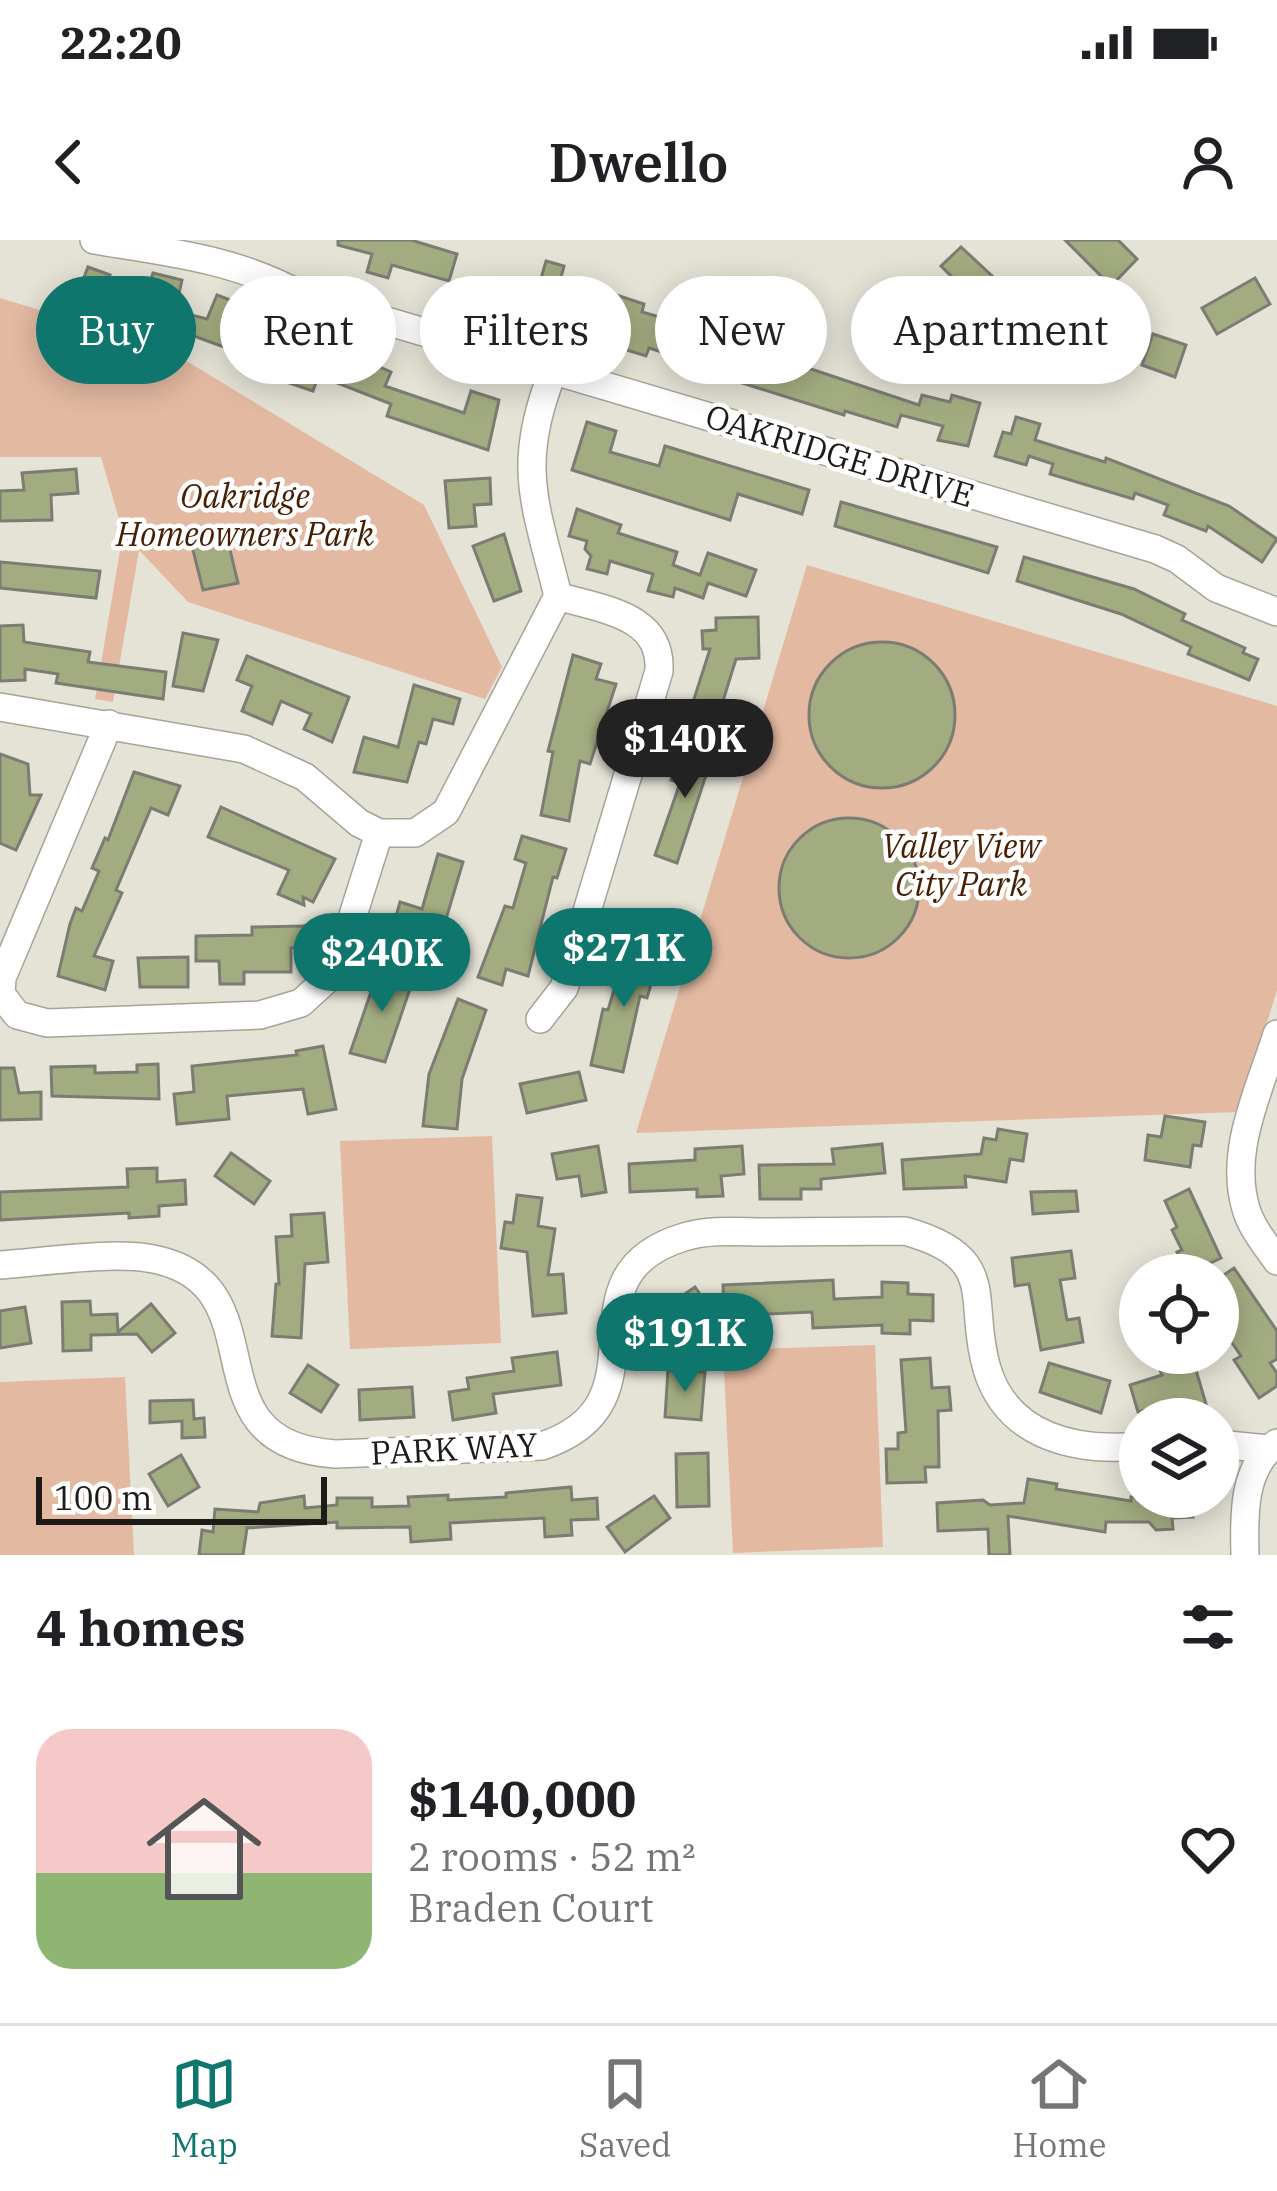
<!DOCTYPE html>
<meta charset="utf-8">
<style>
body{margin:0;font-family:"IBM Plex Serif",serif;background:#f2f2f2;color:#202124;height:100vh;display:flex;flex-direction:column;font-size:45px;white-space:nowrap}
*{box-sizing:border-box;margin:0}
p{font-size:39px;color:#757577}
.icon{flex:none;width:66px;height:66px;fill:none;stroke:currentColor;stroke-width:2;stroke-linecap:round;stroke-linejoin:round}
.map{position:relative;height:1315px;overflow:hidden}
.drawer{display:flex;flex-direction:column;background:#fff;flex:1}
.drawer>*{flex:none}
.guide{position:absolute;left:36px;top:36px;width:1206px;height:108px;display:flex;gap:24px}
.controls{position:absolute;left:1119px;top:1014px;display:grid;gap:24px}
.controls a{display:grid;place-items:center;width:120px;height:120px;border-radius:50%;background:#fff;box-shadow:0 6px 30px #0003;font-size:60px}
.scale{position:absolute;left:36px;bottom:30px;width:291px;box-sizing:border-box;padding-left:12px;border:6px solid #1c1b17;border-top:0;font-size:33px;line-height:42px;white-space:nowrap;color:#1c1b17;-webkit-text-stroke:9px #fff;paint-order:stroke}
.price{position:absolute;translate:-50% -102px;padding:0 27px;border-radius:42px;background:#0f766e;color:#fff;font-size:39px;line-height:78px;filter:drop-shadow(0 3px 6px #0008)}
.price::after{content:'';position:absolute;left:50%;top:72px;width:36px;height:27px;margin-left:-18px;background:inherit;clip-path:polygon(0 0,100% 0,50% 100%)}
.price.active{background:#222;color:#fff}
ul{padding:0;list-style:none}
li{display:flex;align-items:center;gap:36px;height:300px;padding:0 36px}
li+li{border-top:3px solid #e0e0e0}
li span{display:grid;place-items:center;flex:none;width:336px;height:240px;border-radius:36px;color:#555}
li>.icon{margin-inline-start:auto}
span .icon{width:144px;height:144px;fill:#fffc;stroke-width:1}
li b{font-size:51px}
h2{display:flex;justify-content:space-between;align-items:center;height:144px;padding:0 36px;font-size:51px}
.tag{padding:0 42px;border-radius:54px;background:#fff;box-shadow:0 6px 30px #0003;font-size:42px;line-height:108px}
.tag.active{background:#0f766e;color:#fff}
.status{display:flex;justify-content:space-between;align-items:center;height:84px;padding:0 60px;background:#fff;direction:ltr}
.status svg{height:33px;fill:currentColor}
header{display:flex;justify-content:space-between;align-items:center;height:156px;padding:0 36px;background:#fff;font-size:54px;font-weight:600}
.tab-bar{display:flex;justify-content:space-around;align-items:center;height:168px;border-top:3px solid #e0e0e0;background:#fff;font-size:33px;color:#757577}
.tab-bar a{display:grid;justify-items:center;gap:6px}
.tab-bar .active{color:#0f766e}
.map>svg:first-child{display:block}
.green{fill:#e3b9a1}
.building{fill:#a3ac81;stroke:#7b7d73;stroke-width:3}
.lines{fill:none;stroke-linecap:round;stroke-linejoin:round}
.minor-casing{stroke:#a6a498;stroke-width:30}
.minor{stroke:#fff;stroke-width:27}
.labels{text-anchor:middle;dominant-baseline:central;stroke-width:9;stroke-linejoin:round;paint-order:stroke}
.street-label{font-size:33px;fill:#1c1b17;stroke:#fff}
.park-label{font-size:33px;font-style:italic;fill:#461e02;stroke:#fff}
</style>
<div class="status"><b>22:20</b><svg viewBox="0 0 49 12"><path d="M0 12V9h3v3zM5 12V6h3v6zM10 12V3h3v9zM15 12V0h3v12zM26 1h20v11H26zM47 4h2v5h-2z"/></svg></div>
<header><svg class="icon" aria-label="back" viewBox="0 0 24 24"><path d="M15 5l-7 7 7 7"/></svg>Dwello<svg class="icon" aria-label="person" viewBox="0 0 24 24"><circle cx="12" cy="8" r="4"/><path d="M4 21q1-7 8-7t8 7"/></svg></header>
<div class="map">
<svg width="1277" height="1315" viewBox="0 0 1277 1315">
<rect width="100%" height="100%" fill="#e5e2d6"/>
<g class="green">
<path d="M0 58 165 108 424 265 502 427 485 459 188 362 139 310 113 462 95 459 123 293 101 217H0Z"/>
<path d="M807 325 1277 466V750L1240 872 636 893Z"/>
<path d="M492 896 501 1103 350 1109 340 901Z"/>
<path d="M875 1105 883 1307 733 1313 723 1110Z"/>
<path d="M125 1137 134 1315H0V1142Z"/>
</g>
<g class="building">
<path d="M338 0H411L457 14 449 41 392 25 388 38 367 32 372 14 338 5Z"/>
<path d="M1065 0H1118L1137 19 1111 46Z"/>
<path d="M961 7 1003 46 978 74 947 41 952 37 941 26Z"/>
<path d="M546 21 564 26 561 37 644 64 642 72 726 96 713 138 691 131 694 122 649 108 646 116 594 100 600 80 561 69 555 88 529 80Z"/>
<path d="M88 27 110 35 90 84 56 70 67 43 81 45Z"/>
<path d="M153 33 182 40 175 71 207 79 217 55 243 65 236 85 257 93 254 101 322 125 313 151 263 134 267 123 186 93 185 97 142 86 146 70 140 69Z"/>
<path d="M1255 38 1270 64 1217 94 1202 68Z"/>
<path d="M1153 94 1186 105 1175 137 1142 125Z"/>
<path d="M756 100 794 113 790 122 919 165 922 155 950 162 952 155 980 163 968 206 938 200 943 186 901 175 897 187 845 171 844 175 742 143Z"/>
<path d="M343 111 391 132 385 146 464 173 471 151 499 160 488 210 387 176 391 164 332 141Z"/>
<path d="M1016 177 1040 184 1035 200 1105 222 1106 218 1229 266 1277 299 1262 322 1208 286 1206 291 1164 275 1168 265 1135 253 1133 259 1050 234 1053 224 1029 216 1026 225 995 216 1003 192 1011 194Z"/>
<path d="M587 182 616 191 610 212 659 226 665 206 809 250 802 274 738 254 730 280 572 230Z"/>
<path d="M76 229 78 253 51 255 52 280 0 281V251L24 250 22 233Z"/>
<path d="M490 238 491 264 474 265 476 286 449 288 445 241Z"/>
<path d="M841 262 997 307 988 333 835 286Z"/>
<path d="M577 269 621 285 618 293 677 312 673 325 700 335 708 313 756 330 746 356 708 343 703 358 675 348 673 357 648 351 653 334 610 321 607 334 587 329 591 316 585 309 587 301 569 296Z"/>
<path d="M224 285 238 343 203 350 189 294Z"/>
<path d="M504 294 521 351 494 361 473 306Z"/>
<path d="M1024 317 1134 349 1185 374 1182 380 1245 408 1243 413 1258 419 1249 440 1188 414 1191 407 1121 374 1017 341Z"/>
<path d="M0 322 100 331 96 358 0 348Z"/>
<path d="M758 377 759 418 736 419 713 493 686 484 710 409H703L702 391 716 390V378Z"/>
<path d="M23 385 24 402 90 412 88 422 166 432 163 459 56 443 58 434 25 429V440L0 441V386Z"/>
<path d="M183 393 218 400 203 451 173 446Z"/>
<circle cx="882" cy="475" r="73"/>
<path d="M573 415 601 424 596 439 616 444 590 524 580 521 569 581 541 575 553 512 548 511Z"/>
<path d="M247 416 349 457 332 502 304 489 311 474 281 461 272 484 242 471 252 446 237 440Z"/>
<path d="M414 445 460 459 453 484 433 479 426 504 419 502 407 542 354 532 364 497 398 507Z"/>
<path d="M696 502 715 508 677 623 655 615 680 543 671 540 676 524 686 527Z"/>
<path d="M0 514 28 524 30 555H41L16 610 0 603Z"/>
<path d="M134 532 180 546 168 575 151 568 116 650 122 653 94 716 113 721 105 750 58 736 70 684 76 668 82 671 99 631 92 628 105 598 108 600Z"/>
<path d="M221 567 335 619 313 662 303 657 304 665 278 654 289 630 208 597Z"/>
<circle cx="849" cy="648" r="70"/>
<path d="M522 596 566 609 557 638 553 637 528 736 506 729 502 745 478 737 505 666 513 668 526 623 515 619Z"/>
<path d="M438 614 463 622 433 723 406 715 412 693 393 687 400 662 422 669Z"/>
<path d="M304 686V708H291V732H244V744H220L219 721H196V696L252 695V687Z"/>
<path d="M627 707 659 717 647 758 640 756 623 832 591 825 603 769 608 770Z"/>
<path d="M188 717V747H140L138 718Z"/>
<path d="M380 726 405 735 403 740 412 743 385 822 350 813Z"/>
<path d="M458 759 486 770 462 839 457 889 423 886 429 834Z"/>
<path d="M323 806 336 869 308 874 303 849 227 856 229 879 177 884 174 854 194 852 192 826 297 815 296 811Z"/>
<path d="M158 824 159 859 52 856 51 827 95 826V833L137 832V825Z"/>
<path d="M0 828H14L19 853 41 852V879L0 880Z"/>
<path d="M579 832 586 860 527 873 520 844Z"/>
<path d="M1165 876 1205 882 1201 906 1193 905 1190 927 1145 920 1148 895 1161 897Z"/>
<path d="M998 889 1027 894 1023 921 1010 919 1006 942 965 936 966 947 904 949 902 920 981 914 984 898 996 900Z"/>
<path d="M882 904 885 933 821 939V949H801V959H760L759 925 834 924 832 909Z"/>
<path d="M598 906 606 952 582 956 579 936 557 939 552 914Z"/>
<path d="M742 906 744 934 721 936 723 956 697 957V949L630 952 629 924 695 920V909Z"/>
<path d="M231 913 270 941 254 964 215 936Z"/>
<path d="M157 928V942L185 940 186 964 159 966V976L129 978V973L0 980V952L128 947 127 929Z"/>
<path d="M1189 949 1221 1018 1187 1034 1177 1012 1182 1010 1172 990 1177 987 1165 961Z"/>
<path d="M1076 951 1078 971 1033 974 1031 952Z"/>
<path d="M517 955 542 958 538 986 555 989 548 1035 563 1034 566 1073 533 1076 527 1012 501 1008 505 982 513 983Z"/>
<path d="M324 973 328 1022 305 1024 301 1098 272 1096 276 1044H279L276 997 292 996 291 975Z"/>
<path d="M1071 1011 1075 1038 1060 1040 1067 1080 1079 1078 1083 1102 1041 1110 1029 1044 1015 1046 1012 1018Z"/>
<path d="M1234 1028 1277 1091V1119L1270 1123 1277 1133V1146L1259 1158 1234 1120 1241 1116 1226 1094 1234 1088 1218 1064V1039Z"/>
<path d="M833 1040 834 1059 882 1057V1042L908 1043V1054L933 1055V1081L910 1080V1094L882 1093V1085L813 1088 812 1072 724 1076 723 1045Z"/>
<path d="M695 1047 713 1073 672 1101 654 1075Z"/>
<path d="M90 1061 91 1075 117 1074 118 1092 151 1064 175 1093 152 1112 137 1094 91 1095V1110L63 1111 62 1062Z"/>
<path d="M25 1067 31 1103 0 1108V1071Z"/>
<path d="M557 1112 561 1145 493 1154 496 1173 453 1180 449 1152 469 1149 467 1138 514 1131 512 1118Z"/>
<path d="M1167 1113H1191L1206 1164 1159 1178 1156 1167 1138 1172 1130 1145 1162 1135 1159 1128 1171 1125Z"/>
<path d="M930 1118 932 1148 949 1147 951 1170 938 1171 939 1227H925L926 1242 887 1243 886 1209H898V1193L906 1192 901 1120Z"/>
<path d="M1049 1123 1110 1141 1101 1173 1040 1152Z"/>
<path d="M308 1125 338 1145 321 1172 290 1153Z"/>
<path d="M668 1130 705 1132 701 1180 665 1177Z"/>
<path d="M412 1147 414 1177 360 1180 359 1150Z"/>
<path d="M193 1160 194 1179 204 1178 205 1197 182 1198V1181L150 1183V1161Z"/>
<path d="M708 1213 709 1266 677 1267 676 1214Z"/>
<path d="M181 1215 199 1247 168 1266 149 1234Z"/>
<path d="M1028 1239 1057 1244 1056 1249 1131 1261V1257H1192L1193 1277 1172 1278 1173 1289 1156 1290 1149 1282H1106L1105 1292 1008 1276 1010 1315H989L988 1289 938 1291 937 1263 983 1260 990 1265 1024 1263Z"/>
<path d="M571 1247 572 1260 597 1258 598 1279 571 1280 572 1295 545 1297 544 1278 450 1283 451 1299 411 1302 410 1287 337 1288V1282L247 1288 243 1315H199L202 1290 213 1292 215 1269 258 1272 260 1263 304 1256 305 1268 337 1265V1258H372V1267L409 1266 408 1257 448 1255V1260L506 1257V1253Z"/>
<path d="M654 1256 670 1278 625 1312 607 1287Z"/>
</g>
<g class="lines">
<g class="minor-casing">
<g id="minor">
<path d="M94 0C167 12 237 19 302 56L1155 309 1177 319 1216 348 1277 372"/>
<path d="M0 467 244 509 305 537 359 583 379 593H415L446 572 558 356C535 262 515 225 554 129"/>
<path d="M109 484 2 738 1 754 17 775 47 783 260 775 301 763 335 732 379 593"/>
<path d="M540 779 564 748 659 431C662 374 602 370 558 356"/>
<path d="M1277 794C1260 849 1227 913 1247 972 1253 990 1266 1005 1277 1021"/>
<path d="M0 1025C44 1022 117 1010 158 1020 282 1049 184 1204 335 1214L542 1206C674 1162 554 1036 684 997 710 989 740 992 767 992 813 992 859 991 905 991 1002 1018 966 1059 987 1129 1008 1198 1078 1212 1140 1206"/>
<path d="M1218 1204 1268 1209"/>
<path d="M1245 1315C1244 1277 1242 1227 1277 1203"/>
</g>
</g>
<use href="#minor" class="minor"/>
</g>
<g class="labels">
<g class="street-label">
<text transform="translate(840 215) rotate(17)">OAKRIDGE DRIVE</text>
<text transform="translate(454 1208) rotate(-3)">PARK WAY</text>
</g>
<g class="park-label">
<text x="245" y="255">Oakridge<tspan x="245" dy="38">Homeowners Park</tspan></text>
<text x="961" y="605">Valley View<tspan x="961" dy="38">City Park</tspan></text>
</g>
</g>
</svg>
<div class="controls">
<a><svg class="icon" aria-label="locate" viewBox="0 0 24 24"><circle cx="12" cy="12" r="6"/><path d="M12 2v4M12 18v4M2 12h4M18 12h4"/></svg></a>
<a><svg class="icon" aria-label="layers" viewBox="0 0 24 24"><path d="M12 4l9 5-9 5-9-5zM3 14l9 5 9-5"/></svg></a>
</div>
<div class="scale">100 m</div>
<b class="price active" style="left:685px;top:561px">$140K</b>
<b class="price" style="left:624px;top:770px">$271K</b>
<b class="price" style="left:382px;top:775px">$240K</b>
<b class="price" style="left:685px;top:1155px">$191K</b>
<div class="guide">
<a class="tag active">Buy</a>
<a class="tag">Rent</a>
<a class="tag">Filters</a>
<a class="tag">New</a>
<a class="tag">Apartment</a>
</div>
</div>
<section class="drawer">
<h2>4 homes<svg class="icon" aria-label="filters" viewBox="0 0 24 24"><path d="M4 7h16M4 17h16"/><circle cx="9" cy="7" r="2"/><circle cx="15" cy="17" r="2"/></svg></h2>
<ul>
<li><span style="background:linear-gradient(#f6c9c9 60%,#8fb573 0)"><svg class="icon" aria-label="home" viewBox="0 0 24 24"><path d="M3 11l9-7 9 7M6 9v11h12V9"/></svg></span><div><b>$140,000</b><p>2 rooms · 52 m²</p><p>Braden Court</p></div><svg class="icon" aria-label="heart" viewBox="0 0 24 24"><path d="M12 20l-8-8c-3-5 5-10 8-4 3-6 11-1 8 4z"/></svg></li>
</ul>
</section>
<nav class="tab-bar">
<a class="active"><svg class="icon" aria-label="map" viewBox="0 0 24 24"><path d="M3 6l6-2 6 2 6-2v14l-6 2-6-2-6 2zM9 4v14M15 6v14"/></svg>Map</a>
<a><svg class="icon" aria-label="saved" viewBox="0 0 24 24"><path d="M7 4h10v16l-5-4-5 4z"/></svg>Saved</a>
<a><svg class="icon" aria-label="home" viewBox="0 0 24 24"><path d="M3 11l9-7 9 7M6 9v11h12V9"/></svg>Home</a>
</nav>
